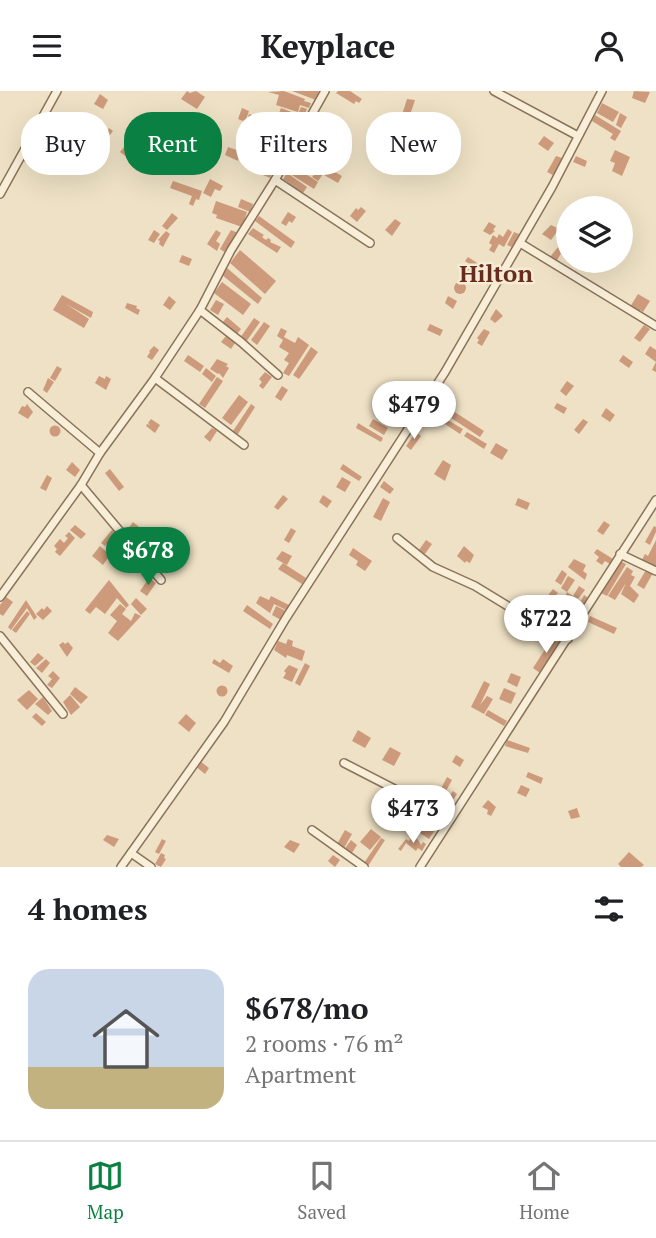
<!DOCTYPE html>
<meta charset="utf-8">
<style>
body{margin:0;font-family:"PT Serif",serif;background:#f6f6f6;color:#202124;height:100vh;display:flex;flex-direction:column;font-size:26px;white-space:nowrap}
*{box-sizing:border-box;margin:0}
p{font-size:23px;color:#757577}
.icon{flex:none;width:38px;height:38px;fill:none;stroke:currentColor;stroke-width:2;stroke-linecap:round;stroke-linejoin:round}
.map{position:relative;height:776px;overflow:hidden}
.side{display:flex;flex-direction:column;background:#fff;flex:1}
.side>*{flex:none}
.hud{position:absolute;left:21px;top:21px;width:614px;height:63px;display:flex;gap:14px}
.buttons{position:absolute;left:556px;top:105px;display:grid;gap:14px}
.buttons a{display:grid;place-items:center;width:77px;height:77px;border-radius:50%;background:#fff;box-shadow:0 7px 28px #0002;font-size:35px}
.price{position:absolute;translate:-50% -60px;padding:0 16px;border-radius:24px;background:#fff;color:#222;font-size:23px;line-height:46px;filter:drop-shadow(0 2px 4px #0008)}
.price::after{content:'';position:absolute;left:50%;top:42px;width:21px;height:16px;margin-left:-10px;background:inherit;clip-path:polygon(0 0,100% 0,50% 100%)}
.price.on{background:#0b8043;color:#fff}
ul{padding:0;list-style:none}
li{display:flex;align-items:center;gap:21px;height:175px;padding:0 28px}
li span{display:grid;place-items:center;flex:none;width:196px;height:140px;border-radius:21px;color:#555}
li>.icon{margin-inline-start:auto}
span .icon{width:84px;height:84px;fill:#fffc;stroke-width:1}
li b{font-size:30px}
h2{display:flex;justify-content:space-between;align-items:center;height:84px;padding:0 28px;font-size:30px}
.chip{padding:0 24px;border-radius:28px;background:#fff;box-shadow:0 7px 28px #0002;font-size:24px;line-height:63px}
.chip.on{background:#0b8043;color:#fff}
header{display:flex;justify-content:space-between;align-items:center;height:91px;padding:0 28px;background:#fff;font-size:32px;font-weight:700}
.tabs{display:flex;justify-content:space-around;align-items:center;height:98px;border-top:2px solid #e0e0e0;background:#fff;font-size:19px;color:#757577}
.tabs a{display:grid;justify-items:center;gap:4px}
.tabs .on{color:#0b8043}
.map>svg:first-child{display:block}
.building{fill:#cd9b7b}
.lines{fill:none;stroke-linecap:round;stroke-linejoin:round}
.minor-casing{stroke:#8a735b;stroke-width:10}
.minor{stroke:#f9efd9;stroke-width:7}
.labels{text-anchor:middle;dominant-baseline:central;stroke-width:5;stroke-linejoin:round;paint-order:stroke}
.quarter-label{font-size:24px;font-weight:bold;fill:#672c1e;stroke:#f6ecd5}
</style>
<header><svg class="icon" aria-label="menu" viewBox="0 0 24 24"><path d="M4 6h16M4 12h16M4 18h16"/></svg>Keyplace<svg class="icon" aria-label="person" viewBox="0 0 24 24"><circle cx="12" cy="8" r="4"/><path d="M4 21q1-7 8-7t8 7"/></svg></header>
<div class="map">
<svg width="656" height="776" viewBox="0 0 656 776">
<rect width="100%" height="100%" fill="#eee1c5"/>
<g class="building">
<path d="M187 0 190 2 196 0 205 6 197 18 181 8Z"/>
<path d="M284 0 305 8 304 10 311 12 309 17 300 14 298 21 276 14 279 4 268 1Z"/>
<path d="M292 0H319L316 9Z"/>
<path d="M338 0H350L362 8 359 12 356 10 354 13 336 2Z"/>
<path d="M634 0 650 1 645 12 632 7Z"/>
<path d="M100 3 108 9 103 18 94 13Z"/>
<path d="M407 8 415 9 408 30 401 27Z"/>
<path d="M602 12 619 21 613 31 597 22Z"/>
<path d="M301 16 307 18 300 34 295 31Z"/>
<path d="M242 17 249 20 245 31 238 28Z"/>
<path d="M281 17 294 22 291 30 278 25Z"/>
<path d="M620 22 627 26 621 37 616 34Z"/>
<path d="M249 23 260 26 258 33 247 30Z"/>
<path d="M595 24 621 40 615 50 610 47 613 43 592 30Z"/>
<path d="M138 30 153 43 151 47 134 37Z"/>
<path d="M334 30 342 34 338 43 330 39Z"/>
<path d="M276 33 283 35 279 47 271 44Z"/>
<path d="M169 35 179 43 163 64 160 62 162 58 155 53Z"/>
<path d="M109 37 113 40 104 52 100 49Z"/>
<path d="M285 37 292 40 288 49 281 46Z"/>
<path d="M340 44 350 49 346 58 340 55 342 52 338 50Z"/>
<path d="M544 45 554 52 548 60 538 53Z"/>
<path d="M130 49 137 54 128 67 120 61Z"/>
<path d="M58 52 69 58 55 82 46 77Z"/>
<path d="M228 56 251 64 248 71 238 68V70L225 64Z"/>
<path d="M615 59 630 66 622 85 612 80 615 72 610 70Z"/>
<path d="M26 65 46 77 43 82 23 70Z"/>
<path d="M556 65 562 67 553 84 547 81Z"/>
<path d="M576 65 587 70 585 76 573 71Z"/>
<path d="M260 74 273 82 270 87 256 81Z"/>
<path d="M292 74 318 91 314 98 287 81Z"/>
<path d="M321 76 326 79 318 90 312 86Z"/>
<path d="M328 77 342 85 338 92 324 84Z"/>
<path d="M287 82 307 96 303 102 283 88Z"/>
<path d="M210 88 223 95 220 100 215 98 211 106 203 102Z"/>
<path d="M173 90 202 100 199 109 196 108 193 115 189 113 192 105 170 97Z"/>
<path d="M241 108 253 113 250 121 238 116Z"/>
<path d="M216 110 247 121 242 136 216 127 217 124 212 122Z"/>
<path d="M361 116 366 120 357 131 350 125 356 117 358 119Z"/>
<path d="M288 121 296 126 292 132 289 130 286 135 281 132Z"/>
<path d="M172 122 178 127 167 139 162 135Z"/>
<path d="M259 125 295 151 291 157 255 130Z"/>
<path d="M395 128 401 132 392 145 385 139Z"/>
<path d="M489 131 496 135 493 139 495 140 490 144 483 140Z"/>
<path d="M551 134 559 138 551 149 542 143Z"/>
<path d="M253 137 264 144 262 146 266 149 268 147 271 149 270 151 281 156 277 162 248 143Z"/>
<path d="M508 138 512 141 504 156 499 153 494 162 489 159 492 154 489 152 493 144 497 147 499 143 503 146Z"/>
<path d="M154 139 160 143 154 152 148 149Z"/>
<path d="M216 139 221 142 216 150 220 153 217 160 207 153Z"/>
<path d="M231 139 238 142 226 162 220 158Z"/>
<path d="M166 140 170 143 163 156 159 153 160 150 158 149Z"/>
<path d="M514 141 519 143 512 156 507 154Z"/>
<path d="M558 156 563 159 556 171 550 166Z"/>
<path d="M240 159 276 190 265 203 230 172Z"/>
<path d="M182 164 192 168 189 175 179 171Z"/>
<path d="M468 166 494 183 491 187 465 170Z"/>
<path d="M465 174 490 190 487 194 463 177Z"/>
<path d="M227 177 262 207 258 213 222 184Z"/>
<circle cx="460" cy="197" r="6"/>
<path d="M222 191 251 213 243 224 214 202Z"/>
<path d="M638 203 650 210 643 221 640 219 638 221 630 216Z"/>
<path d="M62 204 93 221 91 227 66 213 89 228 84 237 53 219Z"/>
<path d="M169 205 176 211 170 219 163 214Z"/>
<path d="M448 205 457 210 453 218 445 212Z"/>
<path d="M216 209 224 213 218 224 210 219Z"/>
<path d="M127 212 137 215 136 217 140 219 138 224 125 217Z"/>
<path d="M496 218 503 225 495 232 490 228Z"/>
<path d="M227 226 241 238 237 243 222 232Z"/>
<path d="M254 227 260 231 246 251 240 247Z"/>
<path d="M264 231 270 235 257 254 251 249Z"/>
<path d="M430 233 443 239 440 245 427 239Z"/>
<path d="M644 234 650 238 640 251 634 247Z"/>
<path d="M281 237 287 240 284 246 295 252 298 246 309 254 289 285 283 282 289 272 284 269 289 262 279 256 283 249 277 245Z"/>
<path d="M484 238 490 241 482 255 477 252 479 249 477 247Z"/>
<path d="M226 245 235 252 231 258 221 251Z"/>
<path d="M154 255 159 259 152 269 147 266 150 261 149 260Z"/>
<path d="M650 255 656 259V281L652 279 656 271 645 263Z"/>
<path d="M311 256 318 261 299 288 293 284Z"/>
<path d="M188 264 204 275 200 281 184 270Z"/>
<path d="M623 264 633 271 629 277 619 270Z"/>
<path d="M217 268 228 273 226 275 229 277 223 287 219 282 218 283 210 278Z"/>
<path d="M57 275 62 278 55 290 50 287Z"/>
<path d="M206 277 216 285 212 291 202 283Z"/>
<path d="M265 281 272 286 263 298 259 295 262 291 259 288Z"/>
<path d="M99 285 105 288 106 285 111 288 106 299 95 292Z"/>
<path d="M217 286 223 290 205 317 199 313Z"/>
<path d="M48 287 54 291 47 302 43 299Z"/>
<path d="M567 290 574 295 566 305 560 300Z"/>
<path d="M282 295 288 299 281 310 275 306Z"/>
<path d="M239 304 248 311 231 334 222 327Z"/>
<path d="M433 307 484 340 480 346 430 313Z"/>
<path d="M557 312 567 317 564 323 554 317Z"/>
<path d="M27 313 33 321 28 328 18 322 22 315 25 316Z"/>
<path d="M251 313 255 316 236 346 231 343Z"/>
<path d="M606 317 615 324 610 331 601 325Z"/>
<path d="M444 327 463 338 460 343 442 331Z"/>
<path d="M151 328 160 334 155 342 146 335 147 333 150 334 148 332Z"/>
<path d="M373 328 388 337 384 344 369 335Z"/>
<path d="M583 328 588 331 579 343 574 339Z"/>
<path d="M358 332 383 347 381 351 356 337Z"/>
<circle cx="55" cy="340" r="5.5"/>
<path d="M212 337 217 340 210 351 204 346Z"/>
<path d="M416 341 421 345 411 359 406 355Z"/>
<path d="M467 341 487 353 484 358 464 345Z"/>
<path d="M496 352 508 359 502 369 490 362Z"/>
<path d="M443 369 451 374 445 390 434 383Z"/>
<path d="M72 371 80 379 75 386 66 379Z"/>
<path d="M343 373 362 386 359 390 340 378Z"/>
<path d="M110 378 124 396 119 400 105 382Z"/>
<path d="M47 384 52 387 46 400 40 397Z"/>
<path d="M342 386 351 391 345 401 336 396Z"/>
<path d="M384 390 394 398 390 403 380 396Z"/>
<path d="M283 404 288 408 278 419 274 416Z"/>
<path d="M323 404 332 410 327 417 319 411Z"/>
<path d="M383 407 390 411 381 430 373 426Z"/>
<path d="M518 407 530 412 527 419 515 414Z"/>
<path d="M604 430 610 434 603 444 597 440Z"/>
<path d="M133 431 139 436 131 447 125 442Z"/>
<path d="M75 434 86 443 81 448 70 439Z"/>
<path d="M654 435 656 436V441L650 454 645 451Z"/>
<path d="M291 437 296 440 289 452 284 449Z"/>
<path d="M112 439 116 443 105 455 101 452Z"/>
<path d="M69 441 75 447 60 465 55 461 57 458 54 455 60 448 64 452 68 447 65 445Z"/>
<path d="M426 449 432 453 425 463 419 459Z"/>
<path d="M656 449V478L641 471 645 463 648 465Z"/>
<path d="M100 455 110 464 103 474 92 465Z"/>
<path d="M464 455 474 464 470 472 466 470 465 472 457 465Z"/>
<path d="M353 457 372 470 365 480 356 474 358 470 349 464Z"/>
<path d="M169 458 178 464 173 472 164 466Z"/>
<path d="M597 458 613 468 610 473 605 470 602 474 596 470 599 466 594 462Z"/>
<path d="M282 460 292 465 287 474 276 468Z"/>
<path d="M574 468 586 474 583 480 587 483 585 489 568 476Z"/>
<path d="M620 470 626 473 607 505 601 502Z"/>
<path d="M283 472 306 487 302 493 278 478Z"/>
<path d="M627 476 633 480 631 484 635 486 630 495 639 504 634 512 621 503 626 492 615 509 608 505Z"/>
<path d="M562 479 567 483 561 494 555 490Z"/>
<path d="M646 479 653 482 644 498 637 494Z"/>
<path d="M568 485 575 489 567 501 561 497Z"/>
<path d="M149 487 156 492 147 505 140 500Z"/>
<path d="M109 489 129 514 126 517 117 507 105 523 96 516 90 523 85 519Z"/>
<path d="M579 495 585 499 578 508 581 510 584 504 589 507 583 517 565 506 567 501 573 505Z"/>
<path d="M553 498 558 502 546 515 542 512Z"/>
<path d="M260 505 269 509 271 505 289 514 286 519 274 513 270 522 256 512Z"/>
<path d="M6 506 13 511 3 525 0 523V514Z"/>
<path d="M136 507 147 518 141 524 131 513Z"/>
<path d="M26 509 37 526 34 529 27 517 11 539 8 536Z"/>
<path d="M120 513 126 518 122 523 131 530 135 522 141 525 118 550 108 542 117 530 110 524Z"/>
<path d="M247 514 273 533 270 538 243 520Z"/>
<path d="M47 515 52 520 43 529 36 523 42 517 44 519Z"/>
<path d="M276 515 286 520 281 529 272 524Z"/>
<path d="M27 520 30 523 16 542 12 539Z"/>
<path d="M590 525 617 537 614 543 588 531Z"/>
<path d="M553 546 560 551 540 582 533 577Z"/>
<path d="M288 548 293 550 292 555 305 560 302 570 287 564 286 567 274 559 278 550 286 553Z"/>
<path d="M63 551 65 553 68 551 73 557 67 566 59 554Z"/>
<path d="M38 562 44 567 35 575 30 571Z"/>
<path d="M46 568 50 572 42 582 36 577Z"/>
<path d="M214 568 220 572 223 568 233 575 229 582 212 572Z"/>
<path d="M305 572 310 575 300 595 295 592Z"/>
<path d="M289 574 298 578 292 591 283 587 286 582 284 580Z"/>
<path d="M53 580 60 587 52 597 47 594 52 588 48 585Z"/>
<path d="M511 582 521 586 517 596 507 591Z"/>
<path d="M484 590 490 593 480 614 487 605 493 608 484 623 471 616Z"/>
<circle cx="222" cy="600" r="5.5"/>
<path d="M75 596 88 606 81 613 70 603Z"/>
<path d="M504 597 516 602 511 613 499 608Z"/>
<path d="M29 599 38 608 27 619 17 609Z"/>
<path d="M70 604 80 616 71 624 63 611Z"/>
<path d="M43 606 52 620 48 624 35 613Z"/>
<path d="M488 619 507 630 504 635 485 624Z"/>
<path d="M36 622 46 631 42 635 32 626Z"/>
<path d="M186 623 196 632 189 641 178 632Z"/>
<path d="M358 639 371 647 365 657 352 650Z"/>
<path d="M507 649 530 657 528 662 505 655Z"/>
<path d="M390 656 401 662 394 675 382 669Z"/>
<path d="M456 664 464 669 460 676 452 671Z"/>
<path d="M200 670 209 677 205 683 195 675Z"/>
<path d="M528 681 543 687 541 693 526 686Z"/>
<path d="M447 686 452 689 441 709 436 707Z"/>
<path d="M521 694 530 698 526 706 517 702Z"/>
<path d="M453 700 457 703 444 722 439 719Z"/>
<path d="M488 709 496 716 491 725 487 723 488 719 482 716Z"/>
<path d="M577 717 580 726 571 728 568 720Z"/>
<path d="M435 726 441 730 429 748 414 738 418 733 426 738Z"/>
<path d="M371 738 381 746 370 759 360 751Z"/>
<path d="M345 739 352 743 344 757 337 753Z"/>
<path d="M107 744 119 748 114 756 103 749Z"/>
<path d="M412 746 416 749 417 747 421 754 423 751 426 753 422 760 418 757 416 760 406 752 401 760 398 758 406 748 409 750Z"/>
<path d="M381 747 385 749 368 775 364 772Z"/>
<path d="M162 748 166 750 159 763 155 761Z"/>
<path d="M290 749 300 753 294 762 284 756Z"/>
<path d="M351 749 357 754 350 765 343 760Z"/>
<path d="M629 761 644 774 641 776H621L618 773Z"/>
<path d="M161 762 165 764 164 767 166 768 161 776 155 773Z"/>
<path d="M333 764 340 769 335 776 328 770Z"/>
</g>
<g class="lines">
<g class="minor-casing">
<g id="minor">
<path d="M494 0 578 45"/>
<path d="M275 89 370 152"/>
<path d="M0 103 57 0"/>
<path d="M520 152 656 235"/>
<path d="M200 219 241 251 278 284"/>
<path d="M155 287 244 354"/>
<path d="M28 301 100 362"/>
<path d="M81 394 161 489"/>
<path d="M397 447 433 476 475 495 537 533 568 548"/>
<path d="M620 463 656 480"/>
<path d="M0 506 81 394 100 362 155 287 200 219 231 159 275 89 325 0"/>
<path d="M0 545 63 623"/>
<path d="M344 672 451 727"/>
<path d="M312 739 364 776"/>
<path d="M131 762 151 776"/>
<path d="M121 776 224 631 286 527 445 281 552 96 602 0"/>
<path d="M420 776 656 409"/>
</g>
</g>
<use href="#minor" class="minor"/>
</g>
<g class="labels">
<g class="quarter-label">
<text x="496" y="182">Hilton</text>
</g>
</g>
</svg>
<div class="buttons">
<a><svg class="icon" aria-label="layers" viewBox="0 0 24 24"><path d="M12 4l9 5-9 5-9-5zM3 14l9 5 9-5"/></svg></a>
</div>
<b class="price" style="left:414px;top:350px">$479</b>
<b class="price on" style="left:148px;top:496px">$678</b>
<b class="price" style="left:546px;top:564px">$722</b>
<b class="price" style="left:413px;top:754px">$473</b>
<div class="hud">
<a class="chip">Buy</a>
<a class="chip on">Rent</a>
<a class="chip">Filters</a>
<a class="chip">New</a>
</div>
</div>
<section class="side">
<h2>4 homes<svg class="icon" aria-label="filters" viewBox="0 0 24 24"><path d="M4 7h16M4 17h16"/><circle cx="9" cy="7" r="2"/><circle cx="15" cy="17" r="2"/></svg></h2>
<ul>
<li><span style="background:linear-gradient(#c9d6e8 70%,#c2b280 0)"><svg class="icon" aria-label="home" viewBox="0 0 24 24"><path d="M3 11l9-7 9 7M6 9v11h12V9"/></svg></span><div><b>$678/mo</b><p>2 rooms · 76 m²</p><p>Apartment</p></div></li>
</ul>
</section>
<nav class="tabs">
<a class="on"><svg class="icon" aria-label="map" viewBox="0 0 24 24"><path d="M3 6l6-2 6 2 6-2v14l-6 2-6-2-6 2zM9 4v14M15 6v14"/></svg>Map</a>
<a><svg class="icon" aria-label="saved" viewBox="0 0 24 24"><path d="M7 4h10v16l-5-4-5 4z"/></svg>Saved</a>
<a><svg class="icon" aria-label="home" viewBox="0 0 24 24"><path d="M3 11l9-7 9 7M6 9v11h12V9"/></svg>Home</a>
</nav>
